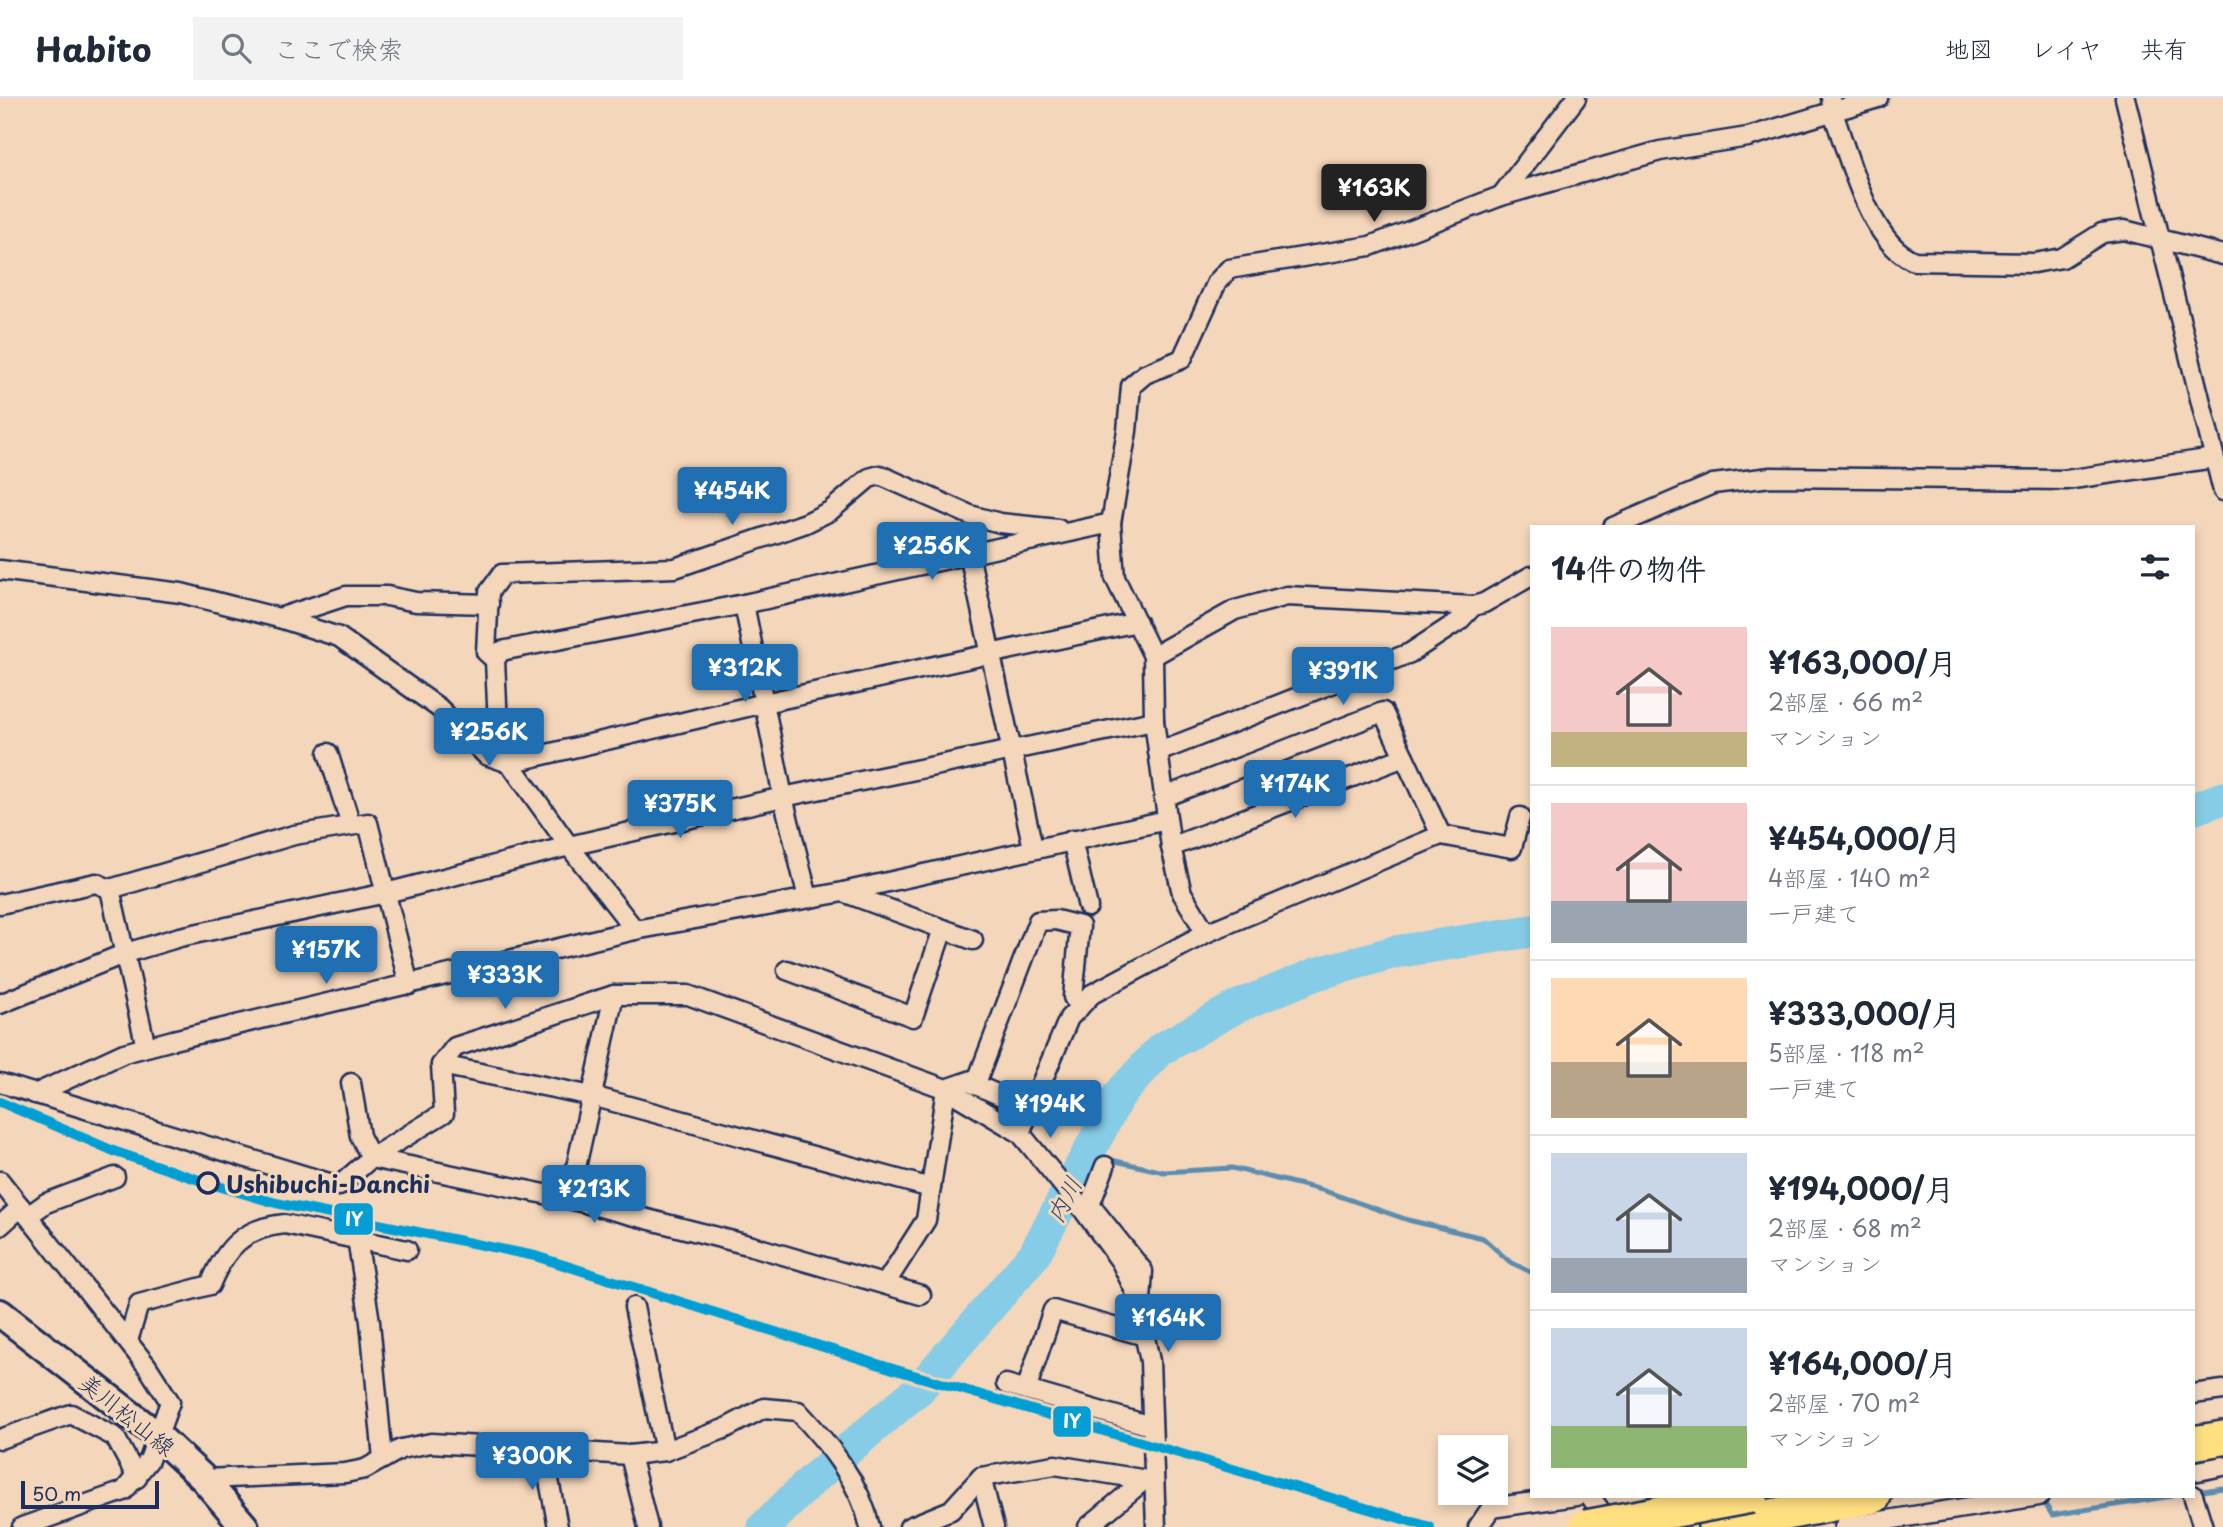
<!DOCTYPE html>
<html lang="ja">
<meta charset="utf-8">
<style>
body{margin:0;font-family:"Playpen Sans","Klee One",sans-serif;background:#f2f2f3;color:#1f2937;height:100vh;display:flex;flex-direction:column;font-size:26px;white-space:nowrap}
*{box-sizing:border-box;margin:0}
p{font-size:23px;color:#747a83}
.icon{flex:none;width:38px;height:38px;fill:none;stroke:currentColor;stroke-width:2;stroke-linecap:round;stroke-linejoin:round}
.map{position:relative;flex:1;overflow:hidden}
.drawer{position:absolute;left:1530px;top:427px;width:665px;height:973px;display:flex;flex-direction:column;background:#fff;border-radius:0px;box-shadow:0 4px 10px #0003}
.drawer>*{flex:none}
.controls{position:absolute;left:1438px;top:1337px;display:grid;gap:14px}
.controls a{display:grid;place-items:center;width:70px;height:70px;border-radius:0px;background:#fff;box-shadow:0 4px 10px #0003;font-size:35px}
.scale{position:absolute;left:21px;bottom:18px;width:138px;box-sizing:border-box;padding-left:7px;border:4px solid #1b2f5e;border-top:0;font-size:19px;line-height:24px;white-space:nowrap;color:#1b2f5e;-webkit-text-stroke:5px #f4d6ba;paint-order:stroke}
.price{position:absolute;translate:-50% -60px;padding:0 16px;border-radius:7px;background:#1f6fb2;color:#fff;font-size:23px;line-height:46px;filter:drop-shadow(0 2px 4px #0008)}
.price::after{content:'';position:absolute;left:50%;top:42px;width:21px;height:16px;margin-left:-10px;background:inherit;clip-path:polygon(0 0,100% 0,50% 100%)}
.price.on{background:#222;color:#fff}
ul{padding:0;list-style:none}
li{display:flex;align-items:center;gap:21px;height:175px;padding:0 21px}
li+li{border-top:2px solid #e0e1e3}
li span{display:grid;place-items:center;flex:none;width:196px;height:140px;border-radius:0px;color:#555}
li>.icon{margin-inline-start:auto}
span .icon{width:84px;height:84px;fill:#fffc;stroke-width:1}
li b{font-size:30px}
h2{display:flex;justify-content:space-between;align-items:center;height:84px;padding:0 21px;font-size:30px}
header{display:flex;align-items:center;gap:42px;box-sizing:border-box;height:98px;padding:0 35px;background:#fff;border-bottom:2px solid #e0e1e3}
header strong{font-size:33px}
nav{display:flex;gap:38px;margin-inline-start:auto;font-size:24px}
.search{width:490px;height:63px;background:#f2f2f3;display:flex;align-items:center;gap:18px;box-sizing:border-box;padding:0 24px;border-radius:0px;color:#747a83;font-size:26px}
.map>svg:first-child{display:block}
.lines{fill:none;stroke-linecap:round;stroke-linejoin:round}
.stream{stroke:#5b8db0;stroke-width:5}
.river{stroke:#86cce7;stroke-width:33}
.street-casing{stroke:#1b2f5e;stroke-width:23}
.secondary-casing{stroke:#1b2f5e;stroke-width:32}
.highway-casing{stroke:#1b2f5e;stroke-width:38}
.street{stroke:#f4d6ba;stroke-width:18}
.secondary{stroke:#f4d6ba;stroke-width:26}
.highway{stroke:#ffdf80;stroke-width:33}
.highway-bridge-casing{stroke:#1b2f5e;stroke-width:38;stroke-linecap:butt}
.highway-bridge{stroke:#ffdf80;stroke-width:33}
.rail-1-casing{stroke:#f4d6ba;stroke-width:16}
.rail-1{stroke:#059ed4;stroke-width:10}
.stop-dot{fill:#f4d6ba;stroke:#1b2f5e;stroke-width:3.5}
.labels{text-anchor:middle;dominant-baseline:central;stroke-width:6;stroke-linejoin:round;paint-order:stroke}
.stop-label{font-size:23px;font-weight:bold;fill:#1b2f5e;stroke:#f4d6ba;text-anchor:start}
.street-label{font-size:23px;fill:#1b2f5e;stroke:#f4d6ba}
.water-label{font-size:24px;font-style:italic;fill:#2b4773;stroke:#f4d6ba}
.line-badge{stroke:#f4d6ba;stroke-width:2.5}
.badge-label{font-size:19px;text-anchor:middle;font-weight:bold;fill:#fff}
</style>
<header>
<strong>Habito</strong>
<div class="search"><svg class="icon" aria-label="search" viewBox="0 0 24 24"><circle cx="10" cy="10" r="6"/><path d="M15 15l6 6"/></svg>ここで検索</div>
<nav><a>地図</a><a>レイヤ</a><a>共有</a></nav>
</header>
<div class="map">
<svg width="2223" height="1429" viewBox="0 0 2223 1429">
<rect width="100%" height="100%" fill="#f4d6ba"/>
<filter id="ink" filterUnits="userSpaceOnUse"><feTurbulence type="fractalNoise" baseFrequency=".0143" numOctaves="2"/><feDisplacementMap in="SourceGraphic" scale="14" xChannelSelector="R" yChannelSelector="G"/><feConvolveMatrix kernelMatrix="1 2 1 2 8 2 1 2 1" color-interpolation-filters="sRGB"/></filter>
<g filter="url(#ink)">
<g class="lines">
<g class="stream">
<path d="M1085 1056 1164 1074 1232 1070 1322 1092 1408 1122 1483 1140 1510 1164 1531 1174"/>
<path d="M2196 1394 2223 1390"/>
<path d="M2042 1401 2052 1417 2172 1398"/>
</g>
<g class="river">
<path d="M2193 711 2223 700"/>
<path d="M764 1429 812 1382 919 1291 1034 1157 1119 997 1161 951 1236 909 1316 876 1395 854 1531 833"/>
</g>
<g class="street-casing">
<g id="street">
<path d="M1831 0 1833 15C1850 60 1868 143 1914 163L2034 165 2062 160 2102 135 2124 132 2223 157"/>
<path d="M2125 0 2223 393"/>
<path d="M1501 98 1576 0"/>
<path d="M1613 429 1713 386 1771 379 2066 382 2214 360"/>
<path d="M969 456 1033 750"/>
<path d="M0 472 181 495 279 520 339 539 439 610 486 657 509 665 764 605 1137 524"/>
<path d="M744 506 783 699 808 800"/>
<path d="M279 520 346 498H387L416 504 489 506"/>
<path d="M1153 558 1235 512 1287 498 1473 508 1484 505 1531 478"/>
<path d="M495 562 486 554 489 494 502 476 675 470 806 425 830 413 869 380 880 377 970 417 1000 425 1058 431"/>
<path d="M1158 654 1410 555 1459 523 1473 508"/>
<path d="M328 655 351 727"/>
<path d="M1164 699 1383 614 1441 737"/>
<path d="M1072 742 1088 809"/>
<path d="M1171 749 1404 659"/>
<path d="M843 794 973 842"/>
<path d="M0 806 96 785 110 791"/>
<path d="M635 832 569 748 499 650 495 562 501 553 744 506 1111 425"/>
<path d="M1206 835 1182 795 1171 749 1154 623 1153 558 1115 480 1111 425 1127 333 1131 288 1145 276 1182 261 1217 184 1229 171 1370 148 1501 98 1660 53 1748 39 1878 0"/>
<path d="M787 872 913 919 943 831"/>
<path d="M0 906 126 855 180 839 386 795 569 748 783 699 1154 623"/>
<path d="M146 949 110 791 294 737 368 725 409 887"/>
<path d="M441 967 592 998 931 1090"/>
<path d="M969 984 1029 1010"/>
<path d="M0 985 339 1088 371 1060 444 1015 441 967 455 949 614 897H688L946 991 1020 1035 1084 1113 1121 1164 1135 1193 1150 1263 1156 1429"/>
<path d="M351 985 360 1038 371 1060 569 1101 752 1148 921 1197"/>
<path d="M35 996 124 955 173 942 635 832 843 794 1167 722"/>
<path d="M1020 1035 1069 920 1092 896 1206 835 1441 737 1512 750 1520 719"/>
<path d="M1105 1068 1090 1107 1143 1173 1141 1203"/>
<path d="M0 1083 147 1268 170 1304 149 1362 124 1393 22 1429"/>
<path d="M569 1101 614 897"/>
<path d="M28 1118 46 1105 115 1079"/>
<path d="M0 1128 21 1109"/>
<path d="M357 1140 370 1224 383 1361"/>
<path d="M885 1186 926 1122 946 991 978 980 1038 823 1056 822 1080 828 1073 899 1079 910"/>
<path d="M634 1209 665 1353"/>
<path d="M128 1243 139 1206 210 1187C225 1151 242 1130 285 1126L407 1152"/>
<path d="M1006 1286 1151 1328"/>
<path d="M1026 1292 1053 1212 1145 1238"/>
<path d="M2193 1296 2223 1292"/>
<path d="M0 1341 71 1316 115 1339 137 1380"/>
<path d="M543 1351 558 1429"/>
<path d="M630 1357 648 1429"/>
<path d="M2193 1374 2223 1368"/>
<path d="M981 1379 994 1429"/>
<path d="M204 1381 345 1375 365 1371 401 1351 431 1345 630 1357 665 1353 724 1331 764 1310 798 1313C829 1346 860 1384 870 1429"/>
<path d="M2193 1397 2203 1429"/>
<path d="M1590 1398 1612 1429"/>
<path d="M909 1429 951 1412 981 1379 1055 1367 1153 1383"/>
<path d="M1088 1429 1143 1383"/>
<path d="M1478 1429 1491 1410 1576 1398"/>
<path d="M1844 1429 2039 1398"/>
</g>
</g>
<g class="secondary-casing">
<path id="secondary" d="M0 1215 158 1338 204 1381 245 1429"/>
</g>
<g class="highway-casing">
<g id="highway">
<path d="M2193 1345 2223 1340"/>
<path d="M1715 1429 1874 1398"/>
</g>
</g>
<use href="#street" class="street"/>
<use href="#secondary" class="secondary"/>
<use href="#highway" class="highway"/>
<g class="highway-bridge-casing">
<path id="highway-bridge" d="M1586 1429 1751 1398"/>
</g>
<use href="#highway-bridge" class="highway-bridge"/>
<g class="rail-1-casing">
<path id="rail-1" d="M0 1004 116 1054 208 1085 276 1105 535 1158 893 1271 1430 1429"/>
</g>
<use href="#rail-1" class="rail-1"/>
</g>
</g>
<circle class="stop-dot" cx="208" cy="1085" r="10"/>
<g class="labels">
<g class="stop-label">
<text x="226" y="1085">Ushibuchi-Danchi</text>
</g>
<g class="street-label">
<text transform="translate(128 1316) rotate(39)">美川松山線</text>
</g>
<g class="water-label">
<text transform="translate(1063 1101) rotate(-62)">内川</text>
</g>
</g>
<g class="line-badge">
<rect x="333" y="1104" width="41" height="34" rx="7" fill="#059ed4"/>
<rect x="1052" y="1307" width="40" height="33" rx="7" fill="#059ed4"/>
</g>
<g class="badge-label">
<text x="354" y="1128">IY</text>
<text x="1072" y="1330">IY</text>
</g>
</svg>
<div class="controls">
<a><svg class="icon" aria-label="layers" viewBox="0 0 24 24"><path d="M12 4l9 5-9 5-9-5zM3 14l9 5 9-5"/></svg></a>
</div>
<div class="scale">50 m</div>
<b class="price on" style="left:1374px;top:126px">¥163K</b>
<b class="price" style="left:732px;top:429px">¥454K</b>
<b class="price" style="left:932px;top:484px">¥256K</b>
<b class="price" style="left:745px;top:606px">¥312K</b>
<b class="price" style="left:1343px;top:609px">¥391K</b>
<b class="price" style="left:489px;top:670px">¥256K</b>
<b class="price" style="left:1295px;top:722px">¥174K</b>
<b class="price" style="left:680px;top:742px">¥375K</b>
<b class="price" style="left:326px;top:888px">¥157K</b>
<b class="price" style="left:505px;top:913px">¥333K</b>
<b class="price" style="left:1050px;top:1042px">¥194K</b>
<b class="price" style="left:594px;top:1127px">¥213K</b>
<b class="price" style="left:1168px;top:1256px">¥164K</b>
<b class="price" style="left:532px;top:1394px">¥300K</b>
<section class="drawer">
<h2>14件の物件<svg class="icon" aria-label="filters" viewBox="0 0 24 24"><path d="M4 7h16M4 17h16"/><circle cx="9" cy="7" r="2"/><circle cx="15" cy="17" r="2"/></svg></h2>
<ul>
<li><span style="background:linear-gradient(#f6c9c9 75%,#c2b280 0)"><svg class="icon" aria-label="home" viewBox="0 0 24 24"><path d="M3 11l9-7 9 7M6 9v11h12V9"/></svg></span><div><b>¥163,000/月</b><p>2部屋 · 66 m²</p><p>マンション</p></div></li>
<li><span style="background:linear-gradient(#f6c9c9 70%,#9aa5b1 0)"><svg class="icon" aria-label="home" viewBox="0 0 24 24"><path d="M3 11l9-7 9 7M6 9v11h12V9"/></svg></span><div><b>¥454,000/月</b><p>4部屋 · 140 m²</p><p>一戸建て</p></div></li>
<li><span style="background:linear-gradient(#ffd9b3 60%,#b9a48a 0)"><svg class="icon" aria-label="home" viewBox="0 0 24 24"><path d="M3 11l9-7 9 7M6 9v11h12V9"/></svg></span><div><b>¥333,000/月</b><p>5部屋 · 118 m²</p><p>一戸建て</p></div></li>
<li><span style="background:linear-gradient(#c9d6e8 75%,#9aa5b1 0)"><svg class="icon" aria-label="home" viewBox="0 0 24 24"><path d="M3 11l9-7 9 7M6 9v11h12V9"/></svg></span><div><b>¥194,000/月</b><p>2部屋 · 68 m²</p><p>マンション</p></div></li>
<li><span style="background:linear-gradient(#c9d6e8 70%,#8fb573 0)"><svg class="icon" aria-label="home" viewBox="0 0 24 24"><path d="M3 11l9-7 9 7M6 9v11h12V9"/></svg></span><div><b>¥164,000/月</b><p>2部屋 · 70 m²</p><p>マンション</p></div></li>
</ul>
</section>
</div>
